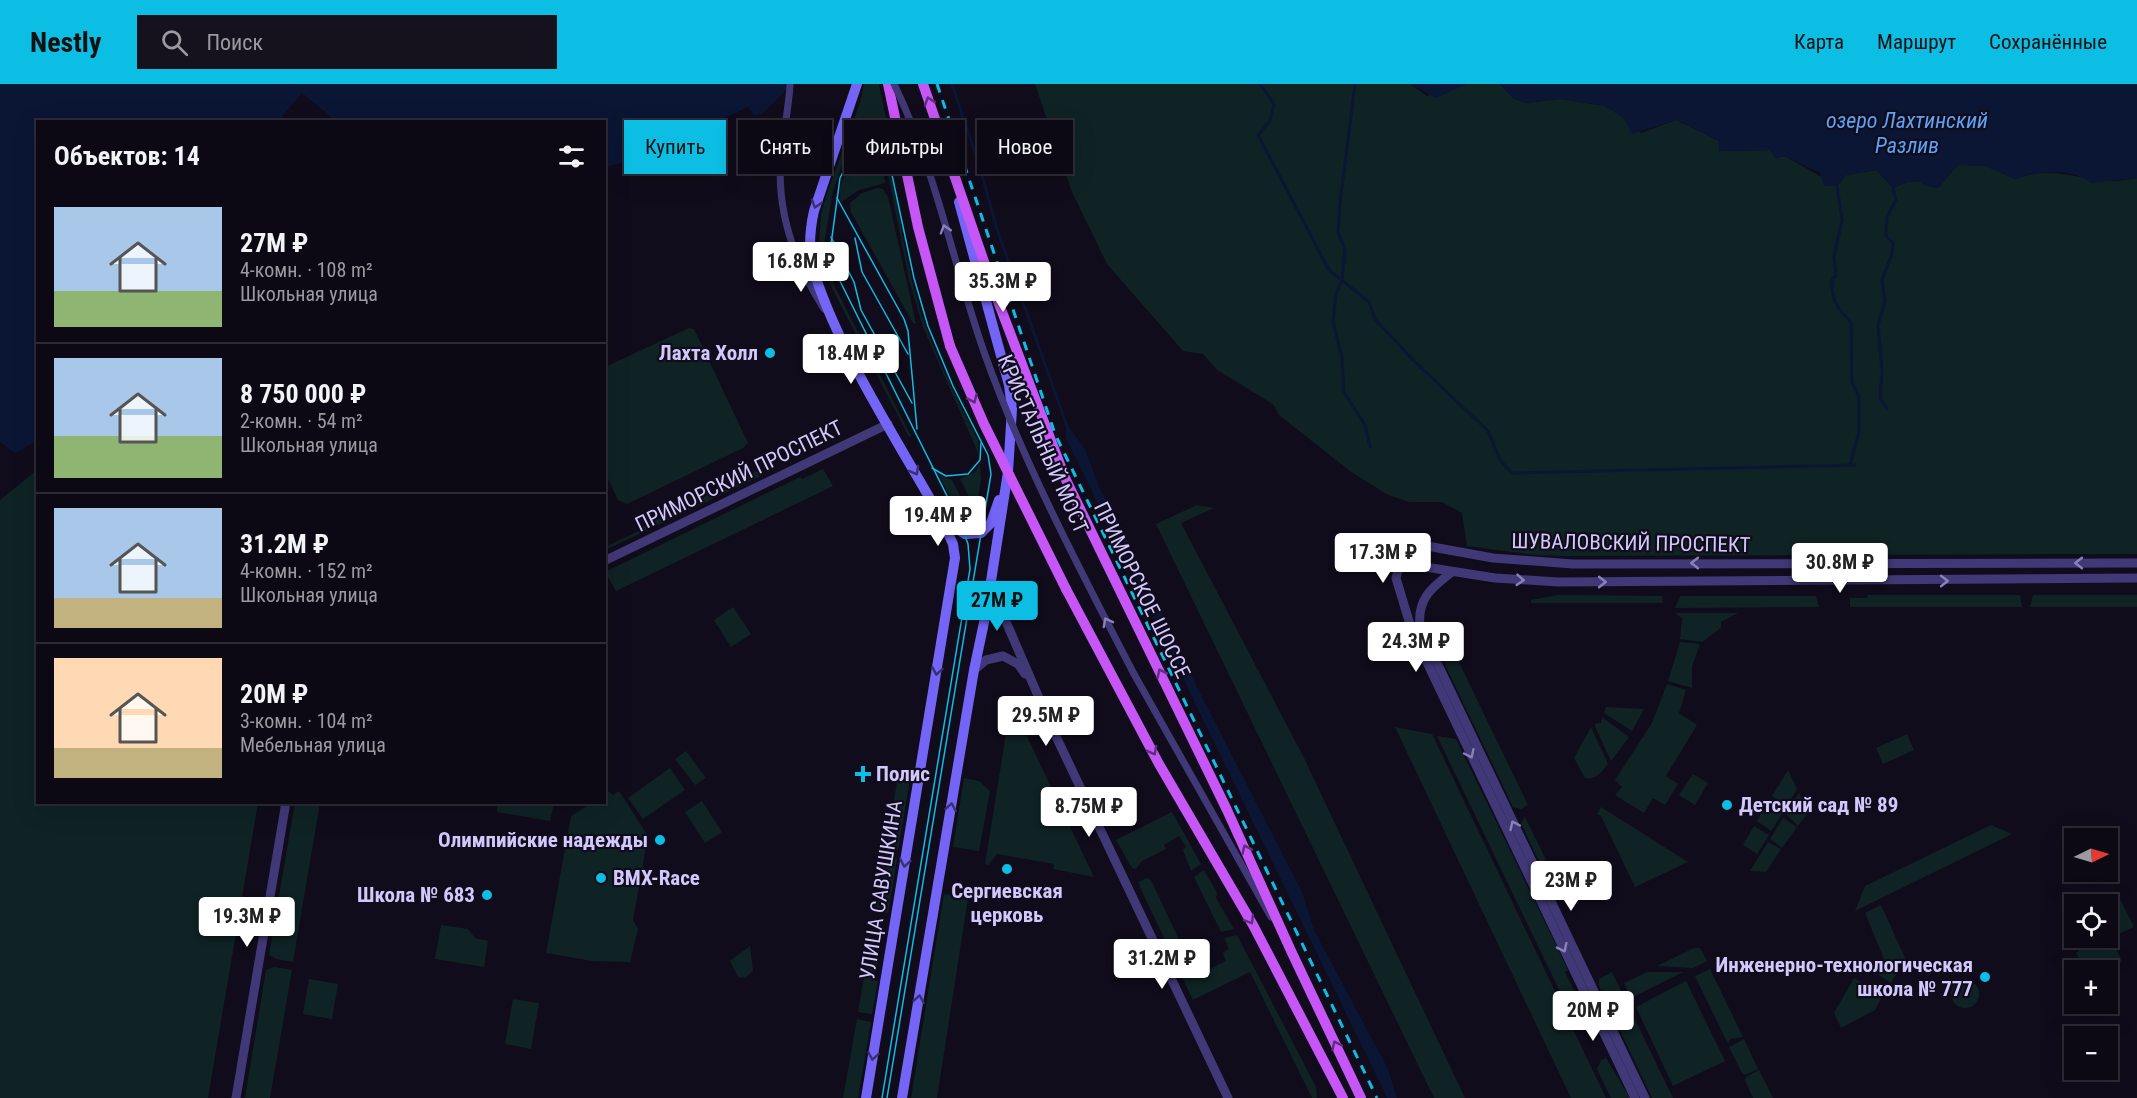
<!DOCTYPE html>
<html lang="ru">
<meta charset="utf-8">
<style>
body{margin:0;font-family:"Roboto Condensed",sans-serif;background:#15121d;color:#f1f3f6;height:100vh;display:flex;flex-direction:column;font-size:22px;white-space:nowrap}
*{box-sizing:border-box;margin:0}
p{font-size:20px;color:#9a9aa0}
.icon{flex:none;width:33px;height:33px;fill:none;stroke:currentColor;stroke-width:2;stroke-linecap:round;stroke-linejoin:round}
.map{position:relative;flex:1;overflow:hidden}
.panel{position:absolute;left:36px;top:36px;width:570px;height:684px;display:flex;flex-direction:column;background:#0c0914;border-radius:0px;box-shadow:0 6px 24px #0002,0 0 0 2px #2c2a34}
.panel>*{flex:none}
.top-card{position:absolute;left:624px;top:36px;width:570px;height:54px;display:flex;gap:12px}
.needle{width:39px;rotate:85deg}
.tools{position:absolute;left:2064px;top:744px;display:grid;gap:12px}
.tools a{display:grid;place-items:center;width:54px;height:54px;border-radius:0px;background:#0c0914;box-shadow:0 6px 24px #0002,0 0 0 2px #2c2a34;font-size:30px}
.price{position:absolute;translate:-50% -51px;padding:0 14px;border-radius:6px;background:#fff;color:#222;font-size:20px;line-height:39px;filter:drop-shadow(0 2px 3px #0008)}
.price::after{content:'';position:absolute;left:50%;top:36px;width:18px;height:14px;margin-left:-9px;background:inherit;clip-path:polygon(0 0,100% 0,50% 100%)}
.price.active{background:#0cbde4;color:#111}
ul{padding:0;list-style:none}
li{display:flex;align-items:center;gap:18px;height:150px;padding:0 18px}
li+li{border-top:2px solid #2c2a34}
li span{display:grid;place-items:center;flex:none;width:168px;height:120px;border-radius:0px;color:#555}
li>.icon{margin-inline-start:auto}
span .icon{width:72px;height:72px;fill:#fffc;stroke-width:1}
li b{font-size:26px}
h2{display:flex;justify-content:space-between;align-items:center;height:72px;padding:0 18px;font-size:26px}
.chip{padding:0 21px;border-radius:0px;background:#0c0914;box-shadow:0 6px 24px #0002,0 0 0 2px #2c2a34;font-size:21px;line-height:54px}
.chip.active{background:#0cbde4;color:#111}
header{display:flex;align-items:center;gap:36px;box-sizing:border-box;height:84px;padding:0 30px;background:#0cbde4;color:#111}
header strong{font-size:28px}
nav{display:flex;gap:33px;margin-inline-start:auto;font-size:21px}
.search{width:420px;height:54px;background:#15121d;display:flex;align-items:center;gap:15px;box-sizing:border-box;padding:0 21px;border-radius:0px;color:#9a9aa0;font-size:22px}
.map>svg:first-child{display:block}
.green{fill:#0f2324}
.water{fill:#0b1635}
.lines{fill:none;stroke-linecap:round;stroke-linejoin:round}
.stream{stroke:#0b1635;stroke-width:3}
.minor{stroke:#413977;stroke-width:7}
.tertiary{stroke:#413977;stroke-width:9}
.secondary{stroke:#7465f7;stroke-width:10}
.primary{stroke:#c756f6;stroke-width:10}
.tram{stroke:#0cbde4;stroke-width:1.5}
.rail{stroke:#0cbde4;stroke-width:3;stroke-dasharray:9 8;stroke-linecap:butt}
.minor-bridge{stroke:#413977;stroke-width:7}
.primary-bridge{stroke:#c756f6;stroke-width:10}
.oneway{stroke:#622d7e}
.oneway2{stroke:#383073}
.oneway3{stroke:#8a80ba}
.poi-dot{fill:#0cbde4;stroke:#100c1b;stroke-width:2}
.labels{text-anchor:middle;dominant-baseline:central;stroke-width:4.5;stroke-linejoin:round;paint-order:stroke}
.poi-label{font-size:21px;font-weight:bold;fill:#d3c8fc;stroke:#100c1b;text-anchor:end}
.street-label{font-size:21px;fill:#d3c8fc;stroke:#100c1b}
.water-label{font-size:22px;font-style:italic;fill:#5ca2f6;stroke:#100c1b}
</style>
<header>
<strong>Nestly</strong>
<div class="search"><svg class="icon" aria-label="search" viewBox="0 0 24 24"><circle cx="10" cy="10" r="6"/><path d="M15 15l6 6"/></svg>Поиск</div>
<nav><a>Карта</a><a>Маршрут</a><a>Сохранённые</a></nav>
</header>
<div class="map">
<svg width="2137" height="1014" viewBox="0 0 2137 1014">
<rect width="100%" height="100%" fill="#100c1b"/>
<g class="green">
<path d="M864 0H879L896 85 879 72 870 70 850 74 842 81 833 107 823 166 824 176 835 203 911 352 909 353 832 204 819 161 821 131 826 112 860 19Z"/>
<path d="M1035 0H1410L1427 12 1467 0H1500L1513 14 1526 19 1560 15 1605 22 1623 33 1641 49 1676 36 1719 57V67L1770 66 1776 74 1785 72 1837 102 1846 91 1876 86 1893 104 1907 98 1919 97 1925 101 1938 104 1958 81 1986 82 2015 95C2052 82 2073 94 2109 97 2118 98 2128 95 2137 94V470L1567 472 1535 471 1467 462 1462 429 1442 418H1409L1386 410 1350 387 1279 331 1273 320 1217 286 1203 270 1183 267 1107 180 1072 108Z"/>
<path d="M860 77H869L882 81 885 99 859 106 841 118C838 101 844 85 860 77Z"/>
<path d="M887 86 893 99C902 147 909 197 926 243 940 282 959 319 978 356L979 371 923 243 909 195Z"/>
<path d="M878 104 883 105 888 113 916 240 913 239 851 128 850 119 862 109Z"/>
<path d="M689 244 694 245 748 359 743 364 627 420 618 416 605 388V283Z"/>
<path d="M980 381 981 395 976 426 960 395 975 388Z"/>
<path d="M823 385 833 402 616 507 605 488 800 393 802 395Z"/>
<path d="M37 386 38 718 258 719 208 1014H0V416Z"/>
<path d="M759 386 761 392 605 466V463L643 445 642 443Z"/>
<path d="M939 391 952 396 977 445H966Z"/>
<path d="M1197 421 1214 424 1181 439 1304 674 1465 1014H1434L1156 440Z"/>
<path d="M1557 511 1662 512 1663 519H1531V516Z"/>
<path d="M1868 511H2020L2022 523H1850V514H1867Z"/>
<path d="M2033 511H2137V523H2030Z"/>
<path d="M1680 512H1816L1819 523 1675 524Z"/>
<path d="M733 523 751 550 731 563 714 536Z"/>
<path d="M1675 529H1738L1721 538V544L1702 558 1680 555 1682 534Z"/>
<path d="M1439 537 1528 721 1521 725 1513 723 1427 543Z"/>
<path d="M1680 558 1700 560 1692 583V604L1668 597Z"/>
<path d="M1667 600 1686 606 1679 629 1697 641 1666 692 1678 700 1665 721 1653 714 1644 729 1615 711 1622 703 1615 696 1652 639Z"/>
<path d="M1011 619 1094 793 1053 785 1054 780 1003 771 997 770 988 781 985 780Z"/>
<path d="M1606 623 1644 625 1632 647 1604 629Z"/>
<path d="M1602 633 1629 653 1611 677 1594 640 1601 639Z"/>
<path d="M1395 643 1432 650 1606 1014H1571Z"/>
<path d="M1591 643 1608 680C1601 688 1597 696 1585 694L1574 674Z"/>
<path d="M1907 650 1914 666 1883 680 1876 664Z"/>
<path d="M1437 652 1456 655 1568 886 1565 888 1578 914 1583 941 1575 939Z"/>
<path d="M686 667 706 694 695 701 675 675Z"/>
<path d="M670 684 685 706 643 735 628 714Z"/>
<path d="M899 686 911 689 898 766 886 764Z"/>
<path d="M1788 686 1797 705 1787 722 1772 712Z"/>
<path d="M1693 690 1708 699 1695 721 1679 711Z"/>
<path d="M964 694 979 697 990 707 979 767 953 763Z"/>
<path d="M608 707 613 711 619 707 648 752 633 836 638 845 630 878 592 877 546 869 571 732 592 719 604 718 605 709Z"/>
<path d="M1799 709 1808 729 1798 742 1786 730Z"/>
<path d="M702 717 722 748 705 759 685 728Z"/>
<path d="M1769 717 1784 727 1771 747 1757 737Z"/>
<path d="M295 718 320 719 293 878 276 875 269 871Z"/>
<path d="M498 719H554L550 737 497 728Z"/>
<path d="M1601 723 1688 778 1635 803 1601 732 1597 730Z"/>
<path d="M1172 728 1201 780 1191 787 1183 766 1186 763 1179 752 1164 761 1166 765 1142 777 1136 785 1132 784 1116 756Z"/>
<path d="M1525 733 1554 792 1559 790 1563 809 1560 810 1544 788 1521 739Z"/>
<path d="M1783 734 1797 743 1782 764 1770 755Z"/>
<path d="M1991 741 2012 750 1855 827 1865 802Z"/>
<path d="M1754 742 1769 751 1757 770 1743 761Z"/>
<path d="M1768 758 1781 765 1766 788 1750 787Z"/>
<path d="M885 773 897 775 888 829 875 827Z"/>
<path d="M1204 786 1217 809 1216 814 1234 845 1221 848 1194 793Z"/>
<path d="M1146 794 1151 796 1182 862 1179 872 1172 871 1140 803 1139 798Z"/>
<path d="M944 810 968 814 937 1014H911Z"/>
<path d="M2118 811 2134 843 2111 853 2122 878 2104 886H2085L2076 869 2079 867 2066 840 2074 835V854H2108V820H2101Z"/>
<path d="M1881 821 1905 874 1891 899 1877 890 1884 875 1865 829Z"/>
<path d="M441 841 468 845 475 854 488 857 484 883 435 875Z"/>
<path d="M1237 851 1316 1003 1317 1014H1312L1250 888 1193 916 1181 891 1187 881 1194 883 1199 881 1203 888 1226 877 1223 869 1229 865 1224 854Z"/>
<path d="M870 855 881 856 876 887 864 891Z"/>
<path d="M750 862 753 887 745 894 738 893 730 877Z"/>
<path d="M1694 864H1700L1707 877 1693 884 1657 882Z"/>
<path d="M274 883 292 886 270 1014H245L266 886Z"/>
<path d="M1710 885 1743 953 1730 955 1728 960 1695 892Z"/>
<path d="M1612 888 1673 1014H1652L1599 902V895Z"/>
<path d="M1647 888H1683L1631 914 1624 899Z"/>
<path d="M876 890 875 897H878L872 930 858 928 864 893Z"/>
<path d="M1854 894 1883 911 1875 926 1841 944 1834 929Z"/>
<path d="M309 895 338 900 332 935 303 930Z"/>
<circle cx="1965" cy="910" r="14"/>
<path d="M1686 897 1725 977 1673 1002 1636 923Z"/>
<path d="M513 915 539 919 531 965 505 960Z"/>
<path d="M857 935 871 938 858 1014H843Z"/>
<path d="M1744 955 1758 985 1745 991 1742 989 1729 963Z"/>
<path d="M1606 974 1630 1014H1611L1597 985 1601 976Z"/>
<path d="M1759 986 1773 1014H1753L1745 996 1746 993Z"/>
</g>
<g class="water">
<path d="M0 0H792L762 30 754 31 748 23 671 59 648 62 629 77 605 83 604 38 336 37 302 9 278 37 38 38 37 357 15 369 0 358Z"/>
<path d="M1410 0H1467L1436 14Z"/>
<path d="M1500 0H2137V94L2091 99C2072 83 2037 87 2015 95L1986 82 1958 81 1938 104 1925 101 1919 97 1907 98 1893 104 1876 86 1846 91 1837 102H1824L1820 89 1785 72 1776 74 1770 66 1719 67V57L1676 36 1632 50 1623 33 1605 22 1560 15 1526 19 1513 14Z"/>
<path d="M1069 343 1085 365 1099 403 1119 438 1199 607 1302 808 1314 846 1388 985 1397 1014H1387L1381 1001 1066 354V345Z"/>
</g>
<g class="lines">
<g class="stream">
<path d="M952 0 980 84 997 145 1068 345"/>
<path d="M1260 0 1274 20 1270 37 1258 51 1329 186 1369 218 1375 235 1413 276 1488 347 1500 376 1512 389 1855 381"/>
<path d="M1355 0 1340 119 1338 148 1345 165 1342 196 1336 210 1333 238 1342 273 1344 308 1365 341 1370 363"/>
<path d="M1837 102 1842 136 1834 173 1836 192 1832 195C1831 215 1836 223 1851 238L1852 298 1859 313V348L1850 381"/>
<path d="M1887 324 1880 315 1882 287 1878 241 1885 217 1882 196 1892 170 1893 159 1886 152 1887 133 1896 116 1893 104"/>
</g>
<g class="minor">
<path d="M790 0C789 24 783 48 781 73 776 128 795 179 824 225"/>
<path d="M1134 590 1271 833"/>
</g>
<g class="tertiary">
<path d="M604 477 888 340"/>
<path d="M1398 482H1419L1495 494 1558 498 2137 494"/>
<path d="M1452 488C1431 504 1417 515 1420 543L1645 1014"/>
<path d="M991 503 1052 644 1228 1014"/>
<path d="M974 586 986 576 1003 572 1018 580 1025 590"/>
<path d="M236 1014 286 718"/>
<path d="M1635 1014 1412 547 1396 494 1402 472 1414 465 1427 462 1493 474 1573 480 2137 479"/>
</g>
<g class="secondary">
<path d="M857 0 814 127C809 149 808 170 815 191 841 271 899 359 941 434L953 460 955 474 866 1014"/>
<path d="M944 436 965 450 981 449 991 439 999 416"/>
<path d="M902 1014 974 586 986 529 1008 388 1012 325 1009 301 959 118"/>
</g>
<g class="primary">
<path d="M888 0 918 143 950 262"/>
<path d="M923 0 993 204 1066 396 1227 726 1292 869 1361 1014"/>
<path d="M1066 505 1159 680 1253 841 1343 1014"/>
</g>
<g class="tram">
<path d="M837 114 904 235 908 247 917 345"/>
<path d="M831 153 854 198 861 226 912 319"/>
<path d="M855 154 862 188 908 270"/>
<path d="M932 384 946 392 968 390 980 376 981 359"/>
<path d="M882 1014 970 485 968 460 960 438 829 175 840 94 845 84 859 75 869 74 884 80 892 91 914 194 928 242 953 302 988 371 991 390 887 1014"/>
</g>
<path class="rail" d="M937 0 1055 350 1377 1014"/>
<path class="minor-bridge" d="M894 0C935 84 953 179 984 268 1023 378 1080 486 1134 590"/>
<path class="primary-bridge" d="M950 262 984 340 1066 505"/>
</g>
<defs><path id="oneway-chevron" d="M-2-3.5L2.5 0L-2 3.5" fill="none" stroke-width="1.6" stroke-linecap="round" stroke-linejoin="round" transform="scale(1.5)"/></defs>
<g class="oneway">
<use href="#oneway-chevron" transform="translate(929 17) rotate(-109)"/>
<use href="#oneway-chevron" transform="translate(973 315) rotate(66)"/>
<use href="#oneway-chevron" transform="translate(1161 589) rotate(-116)"/>
<use href="#oneway-chevron" transform="translate(1153 667) rotate(62)"/>
<use href="#oneway-chevron" transform="translate(1246 765) rotate(-115)"/>
<use href="#oneway-chevron" transform="translate(1250 836) rotate(60)"/>
<use href="#oneway-chevron" transform="translate(1336 961) rotate(-115)"/>
</g>
<g class="oneway2">
<use href="#oneway-chevron" transform="translate(816 120) rotate(108)"/>
<use href="#oneway-chevron" transform="translate(915 387) rotate(61)"/>
<use href="#oneway-chevron" transform="translate(937 587) rotate(100)"/>
<use href="#oneway-chevron" transform="translate(951 723) rotate(-80)"/>
<use href="#oneway-chevron" transform="translate(905 779) rotate(100)"/>
<use href="#oneway-chevron" transform="translate(919 915) rotate(-80)"/>
<use href="#oneway-chevron" transform="translate(873 972) rotate(100)"/>
</g>
<g class="oneway3">
<use href="#oneway-chevron" transform="translate(945 145) rotate(-107)"/>
<use href="#oneway-chevron" transform="translate(1695 479) rotate(180)"/>
<use href="#oneway-chevron" transform="translate(2079 479) rotate(180)"/>
<use href="#oneway-chevron" transform="translate(1520 496) rotate(4)"/>
<use href="#oneway-chevron" transform="translate(1944 497)"/>
<use href="#oneway-chevron" transform="translate(1602 498)"/>
<use href="#oneway-chevron" transform="translate(1107 538) rotate(-118)"/>
<use href="#oneway-chevron" transform="translate(1470 670) rotate(65)"/>
<use href="#oneway-chevron" transform="translate(1514 741) rotate(-115)"/>
<use href="#oneway-chevron" transform="translate(1563 864) rotate(64)"/>
</g>
<g class="poi-dot">
<circle cx="770" cy="269" r="6"/>
<path d="M860 681h6v6h6v6h-6v6h-6v-6h-6v-6h6z"/>
<circle cx="1727" cy="721" r="6"/>
<circle cx="660" cy="756" r="6"/>
<circle cx="1007" cy="785" r="6"/>
<circle cx="601" cy="794" r="6"/>
<circle cx="487" cy="811" r="6"/>
<circle cx="1985" cy="893" r="6"/>
</g>
<g class="labels">
<g class="poi-label">
<text x="758" y="269">Лахта Холл</text>
<text x="876" y="690" text-anchor="start">Полис</text>
<text x="1739" y="721" text-anchor="start">Детский сад № 89</text>
<text x="648" y="756">Олимпийские надежды</text>
<text x="613" y="794" text-anchor="start">BMX-Race</text>
<text x="1007" y="807" text-anchor="middle">Сергиевская<tspan x="1007" dy="24">церковь</tspan></text>
<text x="475" y="811">Школа № 683</text>
<text x="1973" y="881">Инженерно-технологическая<tspan x="1973" dy="24">школа № 777</tspan></text>
</g>
<g class="street-label">
<text transform="translate(1043 360) rotate(66)">КРИСТАЛЬНЫЙ МОСТ</text>
<text transform="translate(739 392) rotate(-26)">ПРИМОРСКИЙ ПРОСПЕКТ</text>
<text transform="translate(1631 459) rotate(1)">ШУВАЛОВСКИЙ ПРОСПЕКТ</text>
<text transform="translate(1142 506) rotate(64)">ПРИМОРСКОЕ ШОССЕ</text>
<text transform="translate(881 806) rotate(-81)">УЛИЦА САВУШКИНА</text>
</g>
<g class="water-label">
<text x="1907" y="36">озеро Лахтинский<tspan x="1907" dy="25">Разлив</tspan></text>
</g>
</g>
</svg>
<div class="tools">
<a><svg class="needle" viewBox="-14 -14 28 28"><path d="M0-13l5 13h-10z" fill="#e53935"/><path d="M0 13l5-13h-10z" fill="#9a9aa0"/></svg></a>
<a><svg class="icon" aria-label="locate" viewBox="0 0 24 24"><circle cx="12" cy="12" r="6"/><path d="M12 2v4M12 18v4M2 12h4M18 12h4"/></svg></a>
<a>+</a>
<a>−</a>
</div>
<b class="price" style="left:801px;top:209px">16.8M ₽</b>
<b class="price" style="left:1003px;top:229px">35.3M ₽</b>
<b class="price" style="left:851px;top:301px">18.4M ₽</b>
<b class="price" style="left:938px;top:463px">19.4M ₽</b>
<b class="price" style="left:1383px;top:500px">17.3M ₽</b>
<b class="price" style="left:1840px;top:510px">30.8M ₽</b>
<b class="price active" style="left:997px;top:548px">27M ₽</b>
<b class="price" style="left:1416px;top:589px">24.3M ₽</b>
<b class="price" style="left:1046px;top:663px">29.5M ₽</b>
<b class="price" style="left:1089px;top:754px">8.75M ₽</b>
<b class="price" style="left:1571px;top:828px">23M ₽</b>
<b class="price" style="left:247px;top:864px">19.3M ₽</b>
<b class="price" style="left:1162px;top:906px">31.2M ₽</b>
<b class="price" style="left:1593px;top:958px">20M ₽</b>
<div class="top-card">
<a class="chip active">Купить</a>
<a class="chip">Снять</a>
<a class="chip">Фильтры</a>
<a class="chip">Новое</a>
</div>
<section class="panel">
<h2>Объектов: 14<svg class="icon" aria-label="filters" viewBox="0 0 24 24"><path d="M4 7h16M4 17h16"/><circle cx="9" cy="7" r="2"/><circle cx="15" cy="17" r="2"/></svg></h2>
<ul>
<li><span style="background:linear-gradient(#a9c7e8 70%,#8fb573 0)"><svg class="icon" aria-label="home" viewBox="0 0 24 24"><path d="M3 11l9-7 9 7M6 9v11h12V9"/></svg></span><div><b>27M ₽</b><p>4-комн. · 108 m²</p><p>Школьная улица</p></div></li>
<li><span style="background:linear-gradient(#a9c7e8 65%,#8fb573 0)"><svg class="icon" aria-label="home" viewBox="0 0 24 24"><path d="M3 11l9-7 9 7M6 9v11h12V9"/></svg></span><div><b>8 750 000 ₽</b><p>2-комн. · 54 m²</p><p>Школьная улица</p></div></li>
<li><span style="background:linear-gradient(#a9c7e8 75%,#c2b280 0)"><svg class="icon" aria-label="home" viewBox="0 0 24 24"><path d="M3 11l9-7 9 7M6 9v11h12V9"/></svg></span><div><b>31.2M ₽</b><p>4-комн. · 152 m²</p><p>Школьная улица</p></div></li>
<li><span style="background:linear-gradient(#ffd9b3 75%,#c2b280 0)"><svg class="icon" aria-label="home" viewBox="0 0 24 24"><path d="M3 11l9-7 9 7M6 9v11h12V9"/></svg></span><div><b>20M ₽</b><p>3-комн. · 104 m²</p><p>Мебельная улица</p></div></li>
</ul>
</section>
</div>
